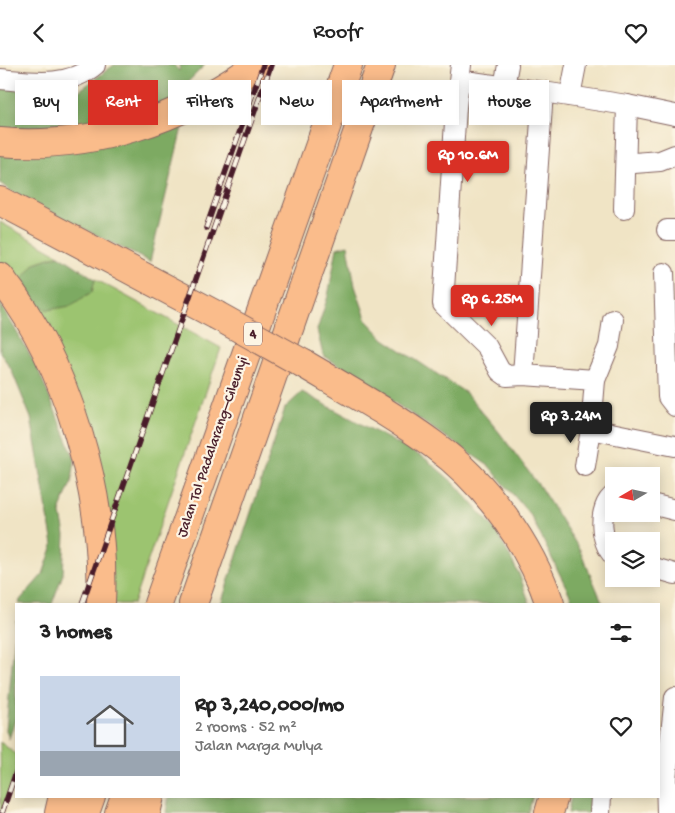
<!DOCTYPE html>
<meta charset="utf-8">
<style>
body{margin:0;font-family:"Gochi Hand",sans-serif;background:#f2f2f2;color:#222;height:100vh;display:flex;flex-direction:column;font-size:19px;white-space:nowrap}
*{box-sizing:border-box;margin:0}
p{font-size:16px;color:#767676}
.icon{flex:none;width:28px;height:28px;fill:none;stroke:currentColor;stroke-width:2;stroke-linecap:round;stroke-linejoin:round}
.map{position:relative;flex:1;overflow:hidden}
.side{position:absolute;left:15px;top:538px;width:645px;height:195px;display:flex;flex-direction:column;background:#fff;border-radius:0px;box-shadow:0 2px 12px #0003}
.side>*{flex:none}
.guide{position:absolute;left:15px;top:15px;width:645px;height:45px;display:flex;gap:10px}
.needle{width:32px;rotate:261deg}
.controls{position:absolute;left:605px;top:402px;display:grid;gap:10px}
.controls a{display:grid;place-items:center;width:55px;height:55px;border-radius:0px;background:#fff;box-shadow:0 2px 12px #0003;font-size:25px}
.price{position:absolute;translate:-50% -42px;padding:0 11px;border-radius:5px;background:#d93025;color:#fff;font-size:16px;line-height:32px;filter:drop-shadow(0 1px 2px #0008)}
.price::after{content:'';position:absolute;left:50%;top:30px;width:15px;height:11px;margin-left:-8px;background:inherit;clip-path:polygon(0 0,100% 0,50% 100%)}
.price.on{background:#222;color:#fff}
ul{padding:0;list-style:none}
li{display:flex;align-items:center;gap:15px;height:125px;padding:0 25px}
li+li{border-top:1px solid #e0e0e0}
li span{display:grid;place-items:center;flex:none;width:140px;height:100px;border-radius:0px;color:#555}
li>.icon{margin-inline-start:auto}
span .icon{width:60px;height:60px;fill:#fffc;stroke-width:1}
li b{font-size:21px}
h2{display:flex;justify-content:space-between;align-items:center;height:60px;padding:0 25px;font-size:21px}
.pill{padding:0 18px;border-radius:0px;background:#fff;box-shadow:0 2px 12px #0003;font-size:18px;line-height:45px}
.pill.on{background:#d93025;color:#fff}
header{display:flex;justify-content:space-between;align-items:center;height:65px;padding:0 25px;background:#fff;font-size:22px;font-weight:600}
.map>svg:first-child{display:block}
.green{fill:#9cc46f;stroke:#73724d}
.forest{fill:#7daa62;stroke:#646446}
.lines{fill:none;stroke-linecap:round;stroke-linejoin:round}
.minor-casing{stroke:#846461;stroke-width:22}
.highway-casing{stroke:#846461;stroke-width:30}
.minor{stroke:#fff;stroke-width:20}
.highway{stroke:#fabc8b;stroke-width:28}
.rail-casing{stroke:#4a1f2b;stroke-width:5.5}
.rail{stroke:#fcf5e5;stroke-width:4;stroke-dasharray:11;stroke-linecap:butt}
.highway-bridge-casing{stroke:#846461;stroke-width:30;stroke-linecap:butt}
.highway-bridge{stroke:#fabc8b;stroke-width:28}
.labels{text-anchor:middle;dominant-baseline:central;stroke-width:4.5;stroke-linejoin:round;paint-order:stroke}
.shield{fill:#fcf5e5;stroke:#7f5f63;stroke-width:1}
.shield-label{font-size:14px;font-weight:bold;fill:#4a1f2b}
.street-label{font-size:15px;fill:#4a1f2b;stroke:#fcf5e5}
</style>
<header><svg class="icon" aria-label="back" viewBox="0 0 24 24"><path d="M15 5l-7 7 7 7"/></svg>Roofr<svg class="icon" aria-label="heart" viewBox="0 0 24 24"><path d="M12 20l-8-8c-3-5 5-10 8-4 3-6 11-1 8 4z"/></svg></header>
<div class="map">
<svg width="675" height="748" viewBox="0 0 675 748">
<rect width="100%" height="100%" fill="#fcf5e5"/>
<filter id="ink" filterUnits="userSpaceOnUse"><feTurbulence type="fractalNoise" baseFrequency=".02" numOctaves="2"/><feDisplacementMap in="SourceGraphic" scale="10" xChannelSelector="R" yChannelSelector="G"/><feConvolveMatrix kernelMatrix="1 2 1 2 8 2 1 2 1" color-interpolation-filters="sRGB"/></filter>
<filter id="wash" filterUnits="userSpaceOnUse"><feTurbulence type="fractalNoise" baseFrequency=".0096" numOctaves="4" result="noise"/><feDisplacementMap in="SourceGraphic" scale="20" xChannelSelector="R" yChannelSelector="G"/><feGaussianBlur stdDeviation="1.12" result="paint"/><feColorMatrix in="noise" values="0 0 0 0 0 0 0 0 0 0 0 0 0 0 0 0 0 1.4 0 .05"/><feComposite in="paint" operator="in"/></filter>
<g filter="url(#wash)">
<rect width="100%" height="100%" fill="#f0e4c5"/>
<g class="green">
<path d="M0 157 59 190 35 198 92 227 95 214 221 283 133 539H111L99 420 0 201Z"/>
<path d="M0 677 16 689V706L1 748Z"/>
</g>
<g class="forest">
<path d="M114 0H174L179 6 180 0H205L187 18 176 34 98 60 31 64 0 63V19L52 21 76 28Z"/>
<path d="M184 54 150 197 13 128 0 118V87Z"/>
<path d="M348 180 355 221 367 256 384 274 466 328 499 367 540 422 580 485 603 539H572L571 532 531 451 489 401 323 290 317 265 328 231 337 183Z"/>
<path d="M59 190 95 214 92 227 70 241 48 245 30 235 23 213 35 198Z"/>
<path d="M0 238 37 302 75 394 72 416 60 444 65 470 63 509 52 539H19L20 535 43 509 53 480 31 353 11 304 0 287Z"/>
<path d="M302 327 426 394 455 419 495 464 519 509 530 539H221L285 343Z"/>
<path d="M16 555V652L9 674 6 665Z"/>
<path d="M169 731H533L528 748H166Z"/>
<path d="M571 731H593L590 748H568Z"/>
</g>
</g>
<g filter="url(#ink)">
<g class="lines">
<g class="minor-casing">
<g id="minor">
<path d="M461 0 456 42 443 239 487 282 500 306 507 311 523 310 595 315 591 364 585 401"/>
<path d="M0 14C33 17 68 23 95 0"/>
<path d="M472 17 543 27"/>
<path d="M504 22 508 0"/>
<path d="M570 31 576 0"/>
<path d="M634 98 660 96 675 90"/>
<path d="M624 144 627 40"/>
<path d="M667 165H675"/>
<path d="M664 208 668 332 675 341"/>
<path d="M523 310 543 27 627 40 675 50"/>
<path d="M595 315 609 281 613 255"/>
<path d="M591 364 675 381"/>
<path d="M614 430C597 442 600 478 614 491"/>
<path d="M651 439 675 445"/>
<path d="M651 502 675 509"/>
<path d="M600 748 601 731"/>
<path d="M667 748 666 714 675 632"/>
</g>
</g>
<g class="highway-casing">
<g id="highway">
<path d="M0 77C91 85 184 54 257 0"/>
<path d="M0 136 216 250"/>
<path d="M0 212C68 298 106 430 101 539"/>
<path d="M304 299C348 325 393 350 434 380 486 418 530 479 550 539"/>
<path d="M158 539 348 0"/>
<path d="M193 539 381 0"/>
<path d="M59 748 63 731"/>
<path d="M85 748 91 731"/>
<path d="M119 748 125 731"/>
<path d="M146 748 150 731"/>
<path d="M549 748 554 731"/>
</g>
</g>
<use href="#minor" class="minor"/>
<use href="#highway" class="highway"/>
<g class="rail-casing">
<g id="rail">
<path d="M206 163 263 0"/>
<path d="M82 539 271 0"/>
<path d="M2 748 16 707"/>
</g>
</g>
<use href="#rail" class="rail"/>
<g class="highway-bridge-casing">
<path id="highway-bridge" d="M216 250 304 299"/>
</g>
<use href="#highway-bridge" class="highway-bridge"/>
</g>
</g>
<g class="labels">
<rect class="shield" x="244" y="257.5" width="18" height="23" rx="4"/>
<g class="shield-label">
<text x="253" y="269">4</text>
</g>
<g class="street-label">
<text transform="translate(213 382) rotate(-71)">Jalan Tol Padalarang–Cileunyi</text>
</g>
</g>
</svg>
<div class="controls">
<a><svg class="needle" viewBox="-14 -14 28 28"><path d="M0-13l5 13h-10z" fill="#e53935"/><path d="M0 13l5-13h-10z" fill="#767676"/></svg></a>
<a><svg class="icon" aria-label="layers" viewBox="0 0 24 24"><path d="M12 4l9 5-9 5-9-5zM3 14l9 5 9-5"/></svg></a>
</div>
<b class="price" style="left:468px;top:118px">Rp 10.6M</b>
<b class="price" style="left:492px;top:262px">Rp 6.25M</b>
<b class="price on" style="left:571px;top:379px">Rp 3.24M</b>
<div class="guide">
<a class="pill">Buy</a>
<a class="pill on">Rent</a>
<a class="pill">Filters</a>
<a class="pill">New</a>
<a class="pill">Apartment</a>
<a class="pill">House</a>
</div>
<section class="side">
<h2>3 homes<svg class="icon" aria-label="filters" viewBox="0 0 24 24"><path d="M4 7h16M4 17h16"/><circle cx="9" cy="7" r="2"/><circle cx="15" cy="17" r="2"/></svg></h2>
<ul>
<li><span style="background:linear-gradient(#c9d6e8 75%,#9aa5b1 0)"><svg class="icon" aria-label="home" viewBox="0 0 24 24"><path d="M3 11l9-7 9 7M6 9v11h12V9"/></svg></span><div><b>Rp 3,240,000/mo</b><p>2 rooms · 52 m²</p><p>Jalan Marga Mulya</p></div><svg class="icon" aria-label="heart" viewBox="0 0 24 24"><path d="M12 20l-8-8c-3-5 5-10 8-4 3-6 11-1 8 4z"/></svg></li>
</ul>
</section>
</div>
